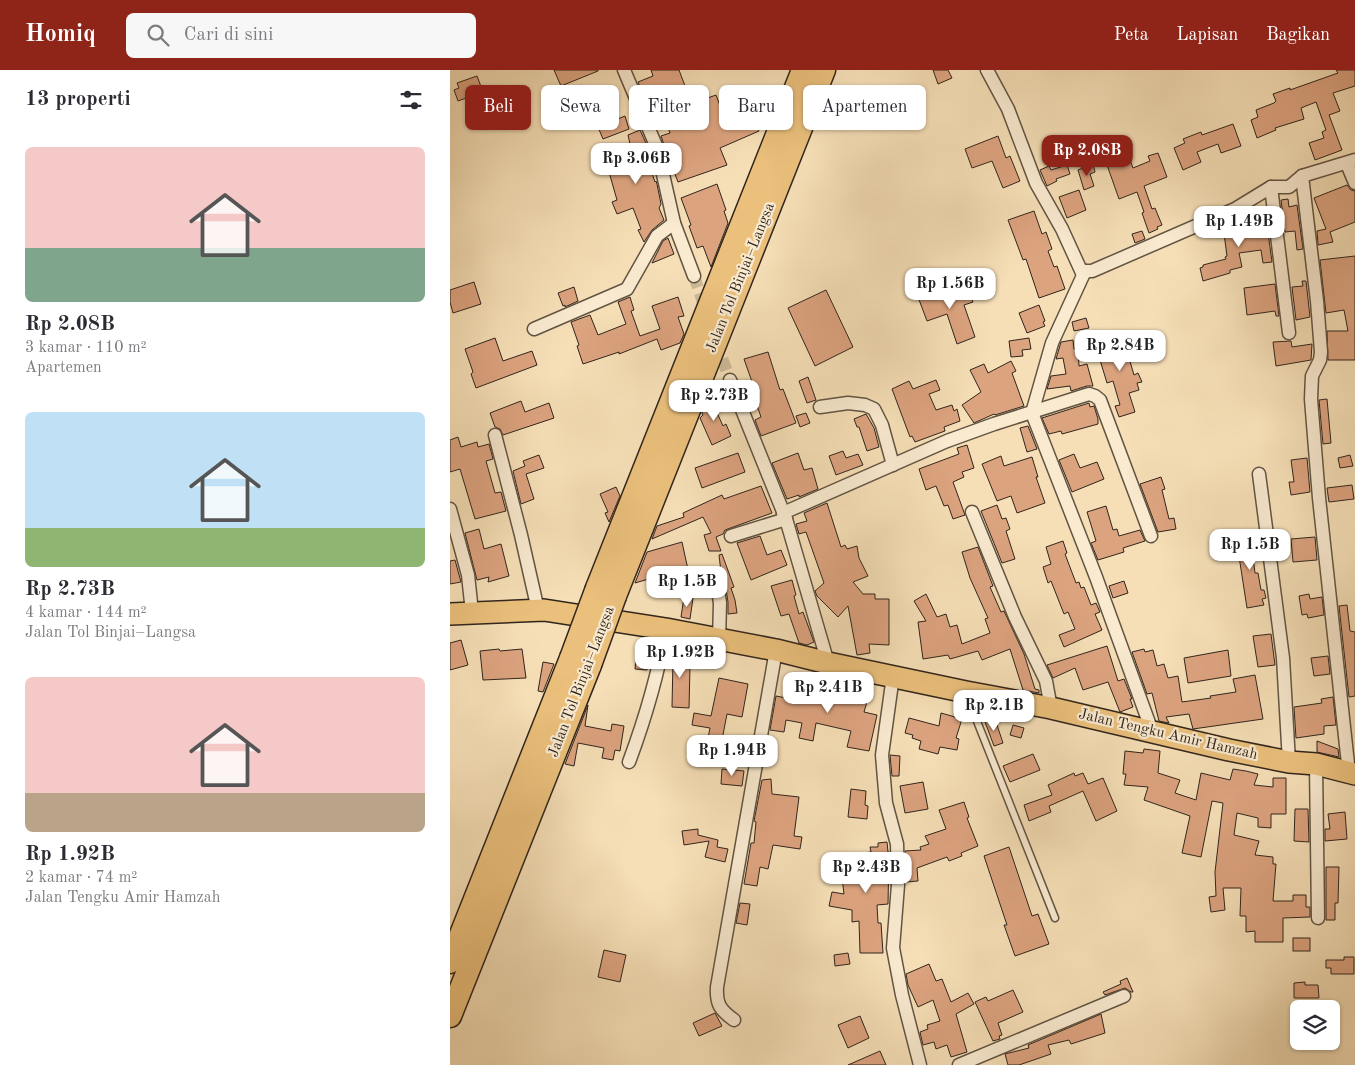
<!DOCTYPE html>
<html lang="id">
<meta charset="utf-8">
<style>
body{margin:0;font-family:"Old Standard TT",serif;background:#f7f7f7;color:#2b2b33;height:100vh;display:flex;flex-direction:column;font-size:19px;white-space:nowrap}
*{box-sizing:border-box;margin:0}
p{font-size:16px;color:#7c7c81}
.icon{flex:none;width:28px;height:28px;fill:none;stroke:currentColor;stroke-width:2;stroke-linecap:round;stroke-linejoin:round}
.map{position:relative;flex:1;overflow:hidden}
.panel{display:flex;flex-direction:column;background:#fff;width:450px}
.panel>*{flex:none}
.banner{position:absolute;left:15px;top:15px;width:475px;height:45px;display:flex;gap:10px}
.controls{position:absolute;left:840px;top:930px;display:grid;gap:10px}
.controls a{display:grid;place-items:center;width:50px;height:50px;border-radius:8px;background:#fff;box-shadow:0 1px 4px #0004;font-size:25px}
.price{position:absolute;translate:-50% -42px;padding:0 11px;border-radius:10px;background:#fff;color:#222;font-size:16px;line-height:32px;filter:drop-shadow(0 1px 2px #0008)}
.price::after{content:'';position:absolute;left:50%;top:30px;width:15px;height:11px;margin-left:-8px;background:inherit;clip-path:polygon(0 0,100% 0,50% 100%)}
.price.selected{background:#8f2418;color:#fff}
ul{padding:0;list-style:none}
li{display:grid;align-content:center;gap:10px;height:265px;padding:0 25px}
li span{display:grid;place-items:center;height:155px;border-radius:8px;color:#555}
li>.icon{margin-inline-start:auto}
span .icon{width:90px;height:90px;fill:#fffc;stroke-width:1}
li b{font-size:21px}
h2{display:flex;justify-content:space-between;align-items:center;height:60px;padding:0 25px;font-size:21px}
.chip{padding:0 18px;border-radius:8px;background:#fff;box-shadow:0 1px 4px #0004;font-size:18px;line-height:45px}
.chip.selected{background:#8f2418;color:#fff}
header{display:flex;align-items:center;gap:30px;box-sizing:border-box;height:70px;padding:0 25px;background:#8f2418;color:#fff}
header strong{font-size:24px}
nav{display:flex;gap:28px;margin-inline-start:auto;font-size:18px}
.search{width:350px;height:45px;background:#f7f7f7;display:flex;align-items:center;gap:12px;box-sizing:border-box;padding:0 18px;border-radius:8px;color:#7c7c81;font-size:19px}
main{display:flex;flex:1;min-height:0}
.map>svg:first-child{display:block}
.building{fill:#dca37f;stroke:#30251c}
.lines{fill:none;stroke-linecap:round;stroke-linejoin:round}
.minor-tunnel{stroke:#ceba98;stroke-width:12;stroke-dasharray:12 6;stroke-linecap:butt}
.service-casing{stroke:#625443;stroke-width:9}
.minor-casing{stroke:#625443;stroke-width:15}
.trunk-casing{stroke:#30251c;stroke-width:24}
.motorway-casing{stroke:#30251c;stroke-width:25}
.service{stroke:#f9ead0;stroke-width:6}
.minor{stroke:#f9ead0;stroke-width:12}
.trunk{stroke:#ebc07c;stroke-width:21}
.motorway{stroke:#ebc07c;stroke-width:22}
.motorway-bridge-casing{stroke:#30251c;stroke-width:25;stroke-linecap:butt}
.motorway-bridge{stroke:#ebc07c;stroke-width:22}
.labels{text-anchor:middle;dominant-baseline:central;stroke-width:4.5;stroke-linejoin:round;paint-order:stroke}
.street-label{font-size:15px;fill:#30251c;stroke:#f9ead0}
</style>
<header>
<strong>Homiq</strong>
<div class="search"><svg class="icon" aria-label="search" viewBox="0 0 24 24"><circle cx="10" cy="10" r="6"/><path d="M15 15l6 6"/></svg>Cari di sini</div>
<nav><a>Peta</a><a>Lapisan</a><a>Bagikan</a></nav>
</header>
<main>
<section class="panel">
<h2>13 properti<svg class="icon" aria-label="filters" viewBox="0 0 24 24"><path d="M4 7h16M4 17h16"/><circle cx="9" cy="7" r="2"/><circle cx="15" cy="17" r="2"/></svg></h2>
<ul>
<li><span style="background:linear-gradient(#f6c9c9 65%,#7fa58c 0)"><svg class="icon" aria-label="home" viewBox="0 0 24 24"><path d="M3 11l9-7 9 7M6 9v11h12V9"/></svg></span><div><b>Rp 2.08B</b><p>3 kamar · 110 m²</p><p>Apartemen</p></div></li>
<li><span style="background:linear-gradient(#bfe0f5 75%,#8fb573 0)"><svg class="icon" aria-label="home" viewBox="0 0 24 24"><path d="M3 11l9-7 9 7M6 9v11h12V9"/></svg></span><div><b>Rp 2.73B</b><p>4 kamar · 144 m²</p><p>Jalan Tol Binjai–Langsa</p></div></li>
<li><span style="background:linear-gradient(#f6c9c9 75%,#b9a48a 0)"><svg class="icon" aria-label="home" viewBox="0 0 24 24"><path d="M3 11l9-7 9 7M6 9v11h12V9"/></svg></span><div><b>Rp 1.92B</b><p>2 kamar · 74 m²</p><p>Jalan Tengku Amir Hamzah</p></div></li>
</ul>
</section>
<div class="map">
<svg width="905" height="995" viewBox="0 0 905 995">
<rect width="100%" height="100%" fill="#f6dfb7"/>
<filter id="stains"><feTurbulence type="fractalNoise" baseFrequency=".004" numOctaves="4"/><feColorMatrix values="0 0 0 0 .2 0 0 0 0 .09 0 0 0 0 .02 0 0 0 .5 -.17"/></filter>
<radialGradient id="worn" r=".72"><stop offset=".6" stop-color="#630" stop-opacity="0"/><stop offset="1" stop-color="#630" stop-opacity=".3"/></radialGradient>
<g class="building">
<path d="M104 0H148V1L111 16Z"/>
<path d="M201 0H229L241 32 252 29V30L266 25 272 41 281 38 287 53 296 50 297 53 304 50 309 61 270 78 277 95 228 112 223 99 230 97 223 78 216 81 211 66 220 63 211 39H209L203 22 194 26 188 12 203 6Z"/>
<path d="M483 0H498L502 8 488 14Z"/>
<path d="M886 0H905V16L883 23 890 41 879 45 892 80 865 90 859 73 874 68 872 62 876 60 866 32 851 38 854 49 825 58 826 60 807 68 801 50 808 47 806 40 824 33 826 31 823 24 840 18V20L888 3Z"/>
<path d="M27 6 33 22 8 31 4 20 9 18 7 13Z"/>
<path d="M175 46 179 59 153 69 148 57Z"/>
<path d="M783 54 791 76 771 83 768 74 747 82 751 92 733 100 724 78 735 73 733 69 751 62 752 65Z"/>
<path d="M190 60 199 80 195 82 205 112 206 111 207 114 211 134 209 138 214 150 202 160 194 172 188 160 191 159 183 138 167 144 162 132 167 130 159 102 155 103 150 88 160 85 161 89 182 83 178 65Z"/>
<path d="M548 66 556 88 560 86 570 111 553 118 542 91 522 98 515 79Z"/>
<path d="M708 83 717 107 694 116 702 139 705 138 712 155 707 157 708 159 699 163 692 143 694 142 687 122 669 129 657 95 679 87 683 98 700 91 698 86Z"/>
<path d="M643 94 645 102 640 104 644 116 634 120 628 100Z"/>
<path d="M617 95 620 104 606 109 607 111 597 116 590 100 599 96 601 100Z"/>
<path d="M267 114 276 140 274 141 278 153 261 197 253 176 247 178 239 156 241 155 231 128Z"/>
<path d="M897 115 901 120 905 121V152L880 162 883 172 868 175 867 161 876 159 864 128Z"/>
<path d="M629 120 636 140 617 148 609 127Z"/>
<path d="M838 129 839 137 847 135 853 179 847 180 845 161 835 162 831 130Z"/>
<path d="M584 141 592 164 596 162 602 179 598 181 604 197 607 196 615 219 589 228 576 189 573 190 558 150Z"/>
<path d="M803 152 804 157 817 155 822 192 813 193 811 180 789 183 792 197 780 200V203L753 211 750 198 753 197V195L776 189 775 187 777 186 773 156Z"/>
<path d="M692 161 695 169 685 173 682 164Z"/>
<path d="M218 168 224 184 202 193 213 171Z"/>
<path d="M905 186V290H878L877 261H898L894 240 876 243 870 190Z"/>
<path d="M852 211H856L860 247 846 250 842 217 853 216Z"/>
<path d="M24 212 31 234 3 243 0 232V220Z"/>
<path d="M516 213 523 232 514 235 525 267 507 274 497 244 477 251 468 227 486 220 487 223Z"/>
<path d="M825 214 829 246H826L825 241 797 245 794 218Z"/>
<path d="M124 217 128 231 115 237V235L113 236 108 223Z"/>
<path d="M376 220 403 277 365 296 338 238Z"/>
<path d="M180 227 184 240 181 241 190 266 210 259 202 236 228 227 234 246 228 247 234 264 230 273 211 280 207 269 169 284V282L133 294 127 276 129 275 121 252 140 245 148 265 176 254 168 232Z"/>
<path d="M589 235 595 251 593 252 595 256 577 263 569 243Z"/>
<path d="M636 248 639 258 624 261 622 252Z"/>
<path d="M673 263 681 287 679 288 684 305 688 303 692 312 687 313 689 320 679 323 685 342 669 347 665 336 670 335 663 311 657 313 650 290 657 288 652 270Z"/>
<path d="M45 268 53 291 82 281 87 295 26 318 21 304 23 302 15 279Z"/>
<path d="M579 268 581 279 572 280 573 286 561 287 559 271Z"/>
<path d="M623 270 624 279H628L629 296 637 294 643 316H637L621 321 620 316 597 319 601 306 616 304 613 288 606 289 611 272Z"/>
<path d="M841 271 842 277 862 274 861 290 826 296 823 272Z"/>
<path d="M318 282 330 320 333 319 346 353 311 366 305 350 311 347 305 330 308 329 294 289Z"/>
<path d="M561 291 566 301 562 303 574 336 545 345 544 344 524 353 512 335 531 322 520 300 534 294 538 303Z"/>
<path d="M358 307 366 330 357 333 349 311Z"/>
<path d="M486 310 490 320 479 324 486 340 502 335 504 341 507 339 510 351 494 357 495 361 465 372 462 366 460 367 442 319 459 311 463 319Z"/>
<path d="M263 323 268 334 264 336 273 356 276 354 281 366 262 375 250 348 253 345 252 343 259 325Z"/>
<path d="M877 329 881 373 873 374 869 330Z"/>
<path d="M71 331 75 342 99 333 104 348 53 365 50 359 45 357 40 343Z"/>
<path d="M639 333 640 337 644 336 648 349V354L612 364 611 361 599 364 592 348Z"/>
<path d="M356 343 360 353 350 357 346 346Z"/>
<path d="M416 344 424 358 429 377 417 381 409 357H407L404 349Z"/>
<path d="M578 356 587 379 577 382 570 358Z"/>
<path d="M8 367 11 377 27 372 28 377 39 374 43 389 36 391 45 423 51 422 56 441 25 449 10 399 0 402V370Z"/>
<path d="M517 375 524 398 512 402 514 407 503 412 515 445 503 449 498 435 494 436 486 416 476 420 469 399 509 384 507 378Z"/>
<path d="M393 381 396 388 408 384 413 395 386 405 379 386Z"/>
<path d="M288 383 295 402 252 418 245 398Z"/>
<path d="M348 383 354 400 362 398 368 419 349 427V425L337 429 322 393Z"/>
<path d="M624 384 630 398 647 392 654 409 622 422 609 390Z"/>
<path d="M89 385 94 398 76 404 84 429 71 434 63 401 75 396 73 391Z"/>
<path d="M900 385 903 396 890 398 888 388Z"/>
<path d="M551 386 554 396 582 387 588 407H586L595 433 567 443 561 426 547 431 532 394Z"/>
<path d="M857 388 860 422 841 425 839 412H844L841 390Z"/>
<path d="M711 407 715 419 712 420 719 449 724 448 726 459 708 462 690 414Z"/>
<path d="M902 415 904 429 879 432 877 418Z"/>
<path d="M311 416 322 443 275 460 273 464 266 467 271 481H259L254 465 261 463 253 447 202 469 207 456 234 447 233 443 272 425 274 429Z"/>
<path d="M166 417 170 426 159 452 155 443 158 442 150 424Z"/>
<path d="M377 433 391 477 395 475 397 479 407 476 409 488 418 506 403 512 413 524H425V529H439V575L419 574 420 583 407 585 398 536 388 547 367 526 365 521 374 513 356 462 349 464 346 454 357 451 354 443Z"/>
<path d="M547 435 552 449 556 448 560 459 556 461 565 489 552 493 531 441Z"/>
<path d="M656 436 663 460 667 459 669 466 690 460 695 471 673 478 674 482 648 490 641 473 646 471 637 442Z"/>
<path d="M29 459 34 479 51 474 59 506 38 512 39 507 27 510 15 463Z"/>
<path d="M805 464 806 470 809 469 810 478 802 479 805 503H808L811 520H814L816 528 812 529 814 535 797 538 786 467Z"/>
<path d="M310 466 317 485 331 480 337 495 301 510 287 473Z"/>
<path d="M865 467 867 490 843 492 841 469Z"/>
<path d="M613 471 617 483 615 484 626 513 629 512 631 518 634 517 641 535 646 533 650 542 645 544 652 560 614 577 609 565 625 559 618 542 614 544 601 511 598 513 593 497 601 494 596 477Z"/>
<path d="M232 472 240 509 221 514 220 506 203 511 202 508 185 513 197 482Z"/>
<path d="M528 477 543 516 540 517 551 542 554 541 574 584 585 619 589 620V623L573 620 560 579 532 590 528 581 500 589 498 585 473 589 468 552 476 551 464 531 476 524 487 547 496 544 500 557 507 555 512 574 540 563 535 549 538 548 520 508 512 482Z"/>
<path d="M272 484 284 517 281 518 285 530 287 543 278 544V532L274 507 271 502 269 485Z"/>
<path d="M5 490 11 512 0 514V491Z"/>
<path d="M342 510 346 525 344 526 349 544 353 542 364 572 357 575 349 573 339 544 331 546 321 516Z"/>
<path d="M674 511 678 523 663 528 659 516Z"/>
<path d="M859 524 860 529 872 527 874 545 858 548 857 544 852 545 849 526Z"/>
<path d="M234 527 243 528 240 549 231 547Z"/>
<path d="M897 535 900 561 905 562V626L899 627 889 536Z"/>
<path d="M821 564 825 595 808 597 803 566Z"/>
<path d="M11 570 18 595 0 600V573Z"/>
<path d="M224 573 234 575 231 596H240L239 638 222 637 223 590 221 589Z"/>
<path d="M187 575 199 576 197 600 185 599Z"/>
<path d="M657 576 668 611 674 609 682 629H680L683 637 670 642 658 612 633 620 625 598 603 608 597 595Z"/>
<path d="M49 579 50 581 72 579 76 608 33 610 30 581Z"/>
<path d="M694 579 695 582 703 580 707 596 714 594 718 608 728 606 732 632 761 628 760 626 786 622 783 609 805 605 813 649 743 659 739 644 716 647 719 653 709 651 702 623 697 624 682 582Z"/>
<path d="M778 580 781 606 738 613 734 588Z"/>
<path d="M878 586 880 604 864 606 861 588Z"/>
<path d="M93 592 104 594 93 622 88 621Z"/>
<path d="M269 608 298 614 292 647 277 644 271 675 257 673 260 658 242 655 244 643 261 646Z"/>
<path d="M362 613 388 621 389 615 402 617V620L419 625 414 642 427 645 419 681 397 677 401 661 366 653 363 671 349 668 352 653 336 650 334 662 320 660 326 626 357 632Z"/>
<path d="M883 627 886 655 874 656V664L846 668 844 637 872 633 871 629Z"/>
<path d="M138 635 135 656 161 661 162 654 174 656 170 681 165 680 163 690 152 688 154 678 128 673 124 696 115 694Z"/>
<path d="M491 643 512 649 506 668 509 669 507 680 490 677 488 684 469 679 471 671 462 668 463 665 455 663 459 648 489 656Z"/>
<path d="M545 649 553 673 544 676 535 652Z"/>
<path d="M563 655 574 658 571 668 560 665Z"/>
<path d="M867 671 888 679 889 687 867 682Z"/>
<path d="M694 679 710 681 708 703 730 710 725 723 746 730 751 703 780 710 783 699 796 701 808 704 804 715 823 717V708H836V744H821V758L808 757V748L787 743 784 765 809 771 805 785 823 787V794H826L823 831H843V825H856V837H860V847L833 848V872H805V861L796 862V846H790L791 818H773L775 840 761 842 759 827 766 826 765 802 773 733 762 731 751 787 732 783 740 746 694 730 698 717 674 715 676 704H673L675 681 693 683Z"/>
<path d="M583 684 590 700 560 712 553 696Z"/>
<path d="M440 685 450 686 449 706H442Z"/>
<path d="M272 699 294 701 292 716 271 714Z"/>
<path d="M624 703 625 706 633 703 638 714 653 708 667 741 646 751 633 721 599 736 601 742 579 751 574 735 602 725 598 715Z"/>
<path d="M321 709 322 724 349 727 344 766 352 767 350 779 323 775 318 799 310 797 307 816 294 814 301 773H304L306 752 304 751 312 710Z"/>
<path d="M473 712 478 739 455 743 450 716Z"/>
<path d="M401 719 416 721 415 735 418 736 417 749 398 747Z"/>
<path d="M514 732 519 747 517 748 528 776 511 783 512 786 499 791 497 787 467 798 468 811 456 812 455 781 471 780 470 777 479 774 475 766 496 759 489 740Z"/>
<path d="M845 739H858L859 772 844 771Z"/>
<path d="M895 742 897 769 875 771V759H880L878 744Z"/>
<path d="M248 759V765L268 770 267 777 278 779 275 792 255 787 259 771 234 775 232 761Z"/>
<path d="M437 772 438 782H439L438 834 427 835 428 853H431L433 883H410L409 851 402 852V840L379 836 382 822 394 824 391 799 400 798 398 785 421 782 420 777H428V773Z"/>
<path d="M559 777 582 846 588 844 599 874 565 886 554 855H557L534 786Z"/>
<path d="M876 797H889L888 833H885V850H876Z"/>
<path d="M290 833 300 834 297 855 286 853Z"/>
<rect x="843" y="868" width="17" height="13"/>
<path d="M154 880 176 885 170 912 148 907Z"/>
<path d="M398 883 400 894 385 896 384 885Z"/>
<path d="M894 887H904V904H881V898H876V890H894Z"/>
<path d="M479 894 486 911 492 909 501 932 518 923 524 934 506 944 517 982 501 987 497 975 486 979 484 972 473 975 470 962 478 959 477 955 490 951 483 930 468 937 458 915 456 904Z"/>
<path d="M677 908 683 922H681L675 918 655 925 653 922 671 914 670 911Z"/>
<path d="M855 912V915H868L869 928H844V913Z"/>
<path d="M563 920 573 942 548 953 552 965 549 966 550 969 543 971 525 932 536 927 538 931Z"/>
<path d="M265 943 272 956 249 966 243 953Z"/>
<path d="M651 944 655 963 621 974 619 970 598 975 601 984 569 995H558L555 984 579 978 578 975Z"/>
<path d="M410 946 419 968 398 978 388 955Z"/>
<path d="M430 981 436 995H398Z"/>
</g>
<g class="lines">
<g class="minor-tunnel">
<path d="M244 206 256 241"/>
<path d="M266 272 280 310"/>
</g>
<g class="service-casing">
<path id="service" d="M517 626 605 848"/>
</g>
<g class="minor-casing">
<g id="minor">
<path d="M174 0 207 78 224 153 244 206"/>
<path d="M537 0 558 39 586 113 612 159 633 205 635 201H642L785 139 821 117H839L852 106 905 90"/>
<path d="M897 94 905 113"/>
<path d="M852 106 867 231 871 282 870 290 862 306 861 329 869 428 899 703"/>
<path d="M821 117 839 263"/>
<path d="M635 201 602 273 582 343 646 507 702 661"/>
<path d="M84 259 177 219 207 166 224 153"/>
<path d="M280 310 336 449 378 593"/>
<path d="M370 337 398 333 415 335 424 339 432 355 443 395"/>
<path d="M45 365 71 465 88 540"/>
<path d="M809 404 833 588 839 692"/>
<path d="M0 439 18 505 22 542"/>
<path d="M522 442 565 547 596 611 601 638"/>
<path d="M333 443 497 371 544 354 639 324 645 326 650 330 701 466"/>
<path d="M281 466 336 449"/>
<path d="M266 508 270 533 269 571"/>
<path d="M443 606 432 685 436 733 447 774 448 815 443 878 452 925 470 995"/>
<path d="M179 692C195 649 208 605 216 559"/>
<path d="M866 694 868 848"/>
<path d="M284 950C270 940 266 934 267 917L326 580"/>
<path d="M509 995 674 926"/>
</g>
</g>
<g class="trunk-casing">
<path id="trunk" d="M0 544 94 540 216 559 326 580 378 593 516 622 601 638 779 680 839 692 866 694 905 704"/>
</g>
<g class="motorway-casing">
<g id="motorway">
<path d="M147 518 353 0"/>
<path d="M165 526 374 0"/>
<path d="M0 892 121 588"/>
<path d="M0 946 140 595"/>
</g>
</g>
<use href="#service" class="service"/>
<use href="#minor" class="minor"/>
<use href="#trunk" class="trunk"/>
<use href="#motorway" class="motorway"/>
<g class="motorway-bridge-casing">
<g id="motorway-bridge">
<path d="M121 588 147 518"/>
<path d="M140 595 165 526"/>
</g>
</g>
<use href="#motorway-bridge" class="motorway-bridge"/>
</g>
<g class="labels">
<g class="street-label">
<text transform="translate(291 208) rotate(-68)">Jalan Tol Binjai–Langsa</text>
<text transform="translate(132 612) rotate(-69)">Jalan Tol Binjai–Langsa</text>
<text transform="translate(718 665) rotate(13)">Jalan Tengku Amir Hamzah</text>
</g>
</g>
<rect width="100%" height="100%" filter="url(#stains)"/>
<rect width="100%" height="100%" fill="url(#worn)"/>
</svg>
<div class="controls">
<a><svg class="icon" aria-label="layers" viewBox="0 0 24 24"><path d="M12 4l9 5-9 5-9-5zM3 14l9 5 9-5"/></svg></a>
</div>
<b class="price selected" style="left:637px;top:107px">Rp 2.08B</b>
<b class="price" style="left:186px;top:115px">Rp 3.06B</b>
<b class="price" style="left:789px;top:178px">Rp 1.49B</b>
<b class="price" style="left:500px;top:240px">Rp 1.56B</b>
<b class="price" style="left:670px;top:302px">Rp 2.84B</b>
<b class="price" style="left:264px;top:352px">Rp 2.73B</b>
<b class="price" style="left:800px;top:501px">Rp 1.5B</b>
<b class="price" style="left:237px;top:538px">Rp 1.5B</b>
<b class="price" style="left:230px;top:609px">Rp 1.92B</b>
<b class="price" style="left:378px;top:644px">Rp 2.41B</b>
<b class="price" style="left:544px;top:662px">Rp 2.1B</b>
<b class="price" style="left:282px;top:707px">Rp 1.94B</b>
<b class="price" style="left:416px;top:824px">Rp 2.43B</b>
<div class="banner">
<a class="chip selected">Beli</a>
<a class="chip">Sewa</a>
<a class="chip">Filter</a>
<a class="chip">Baru</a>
<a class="chip">Apartemen</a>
</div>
</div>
</main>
